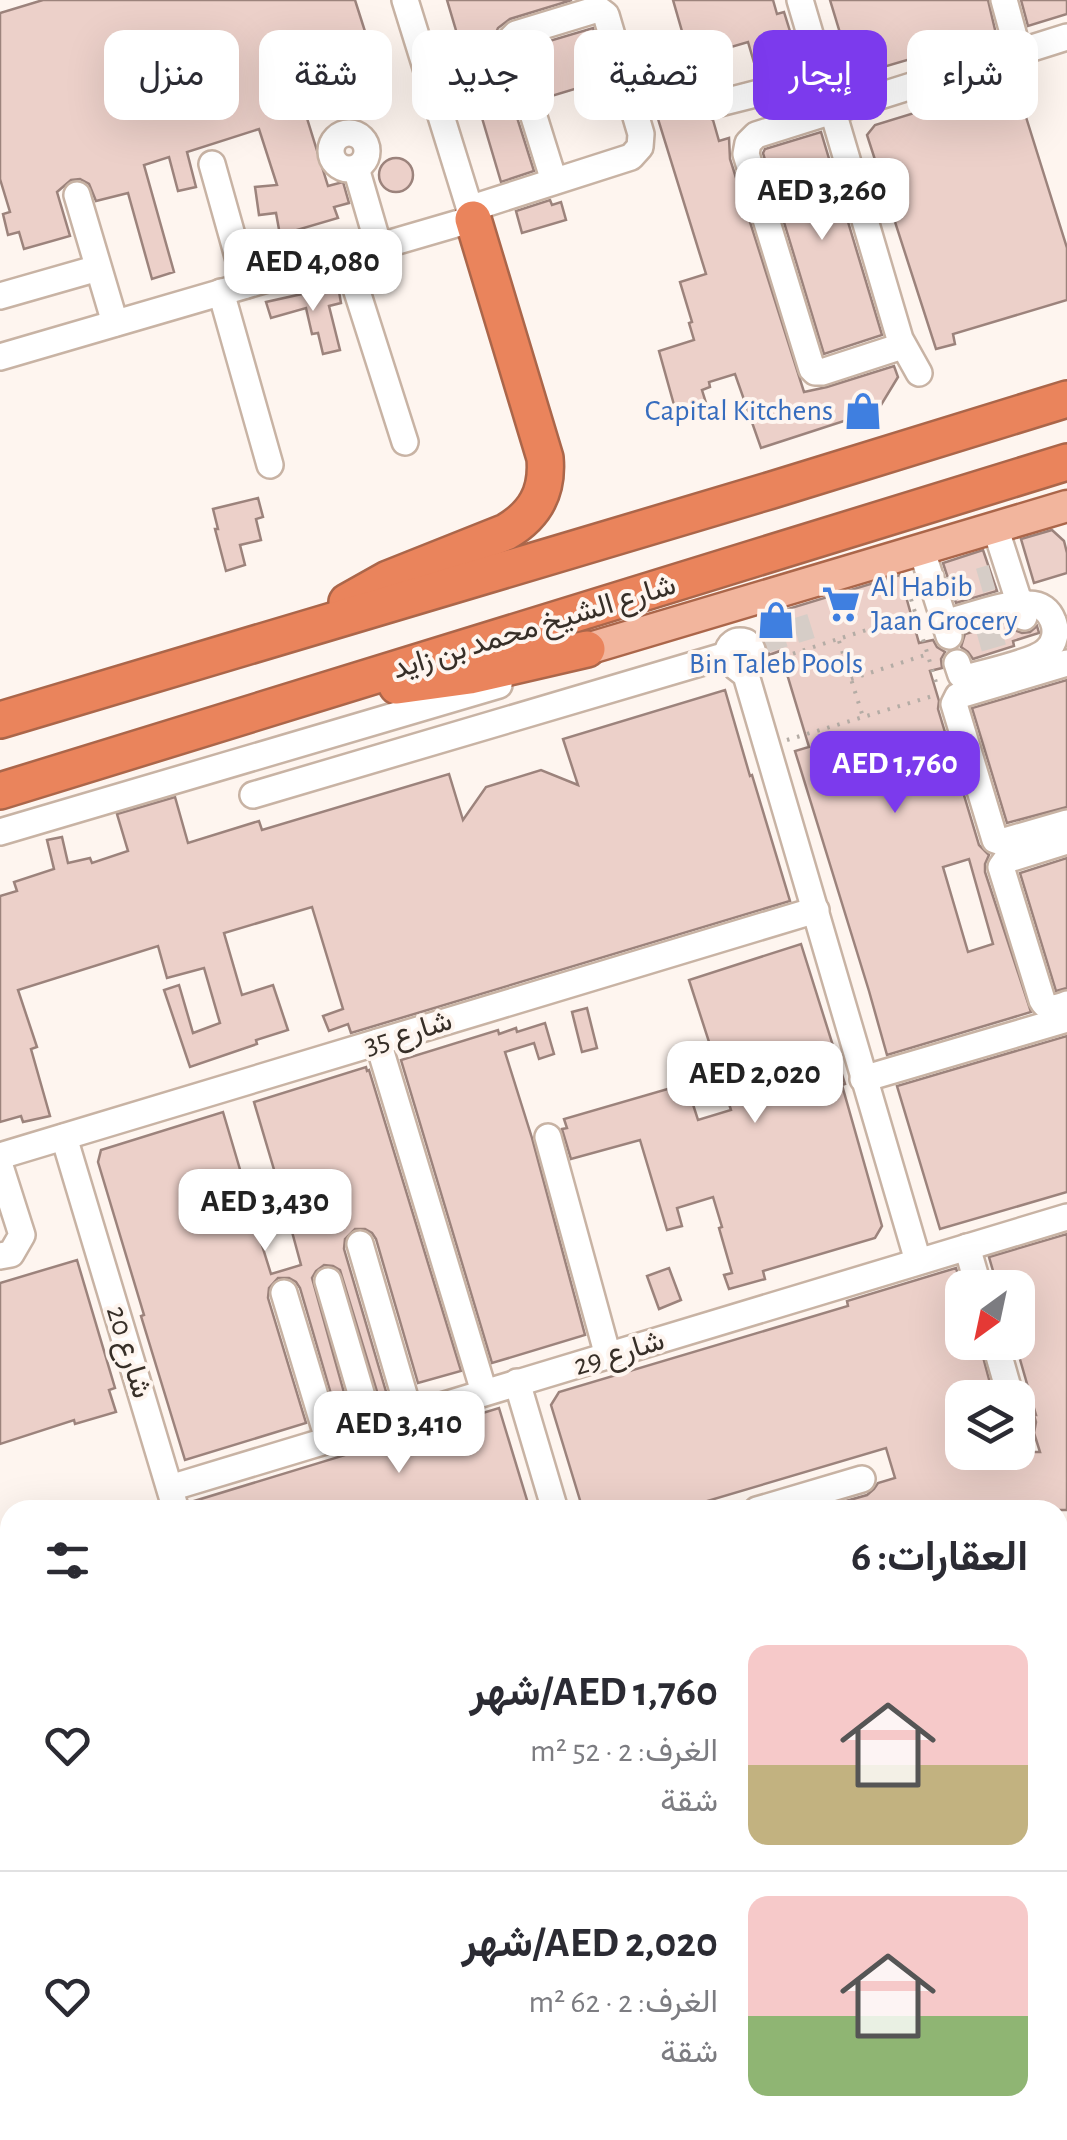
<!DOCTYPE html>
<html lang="ar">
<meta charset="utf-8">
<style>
body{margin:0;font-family:"Alegreya Sans",Vazirmatn,sans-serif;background:#f2f2f3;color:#2b2b33;direction:rtl;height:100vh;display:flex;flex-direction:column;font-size:38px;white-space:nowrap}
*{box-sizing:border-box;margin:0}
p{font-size:32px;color:#7c7c81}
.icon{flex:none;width:55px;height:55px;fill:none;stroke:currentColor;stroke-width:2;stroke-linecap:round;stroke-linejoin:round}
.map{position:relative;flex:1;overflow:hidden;direction:ltr}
.details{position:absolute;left:0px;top:1500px;width:1068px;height:640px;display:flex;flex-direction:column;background:#fff;border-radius:30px 30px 0 0;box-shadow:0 10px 40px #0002;direction:rtl}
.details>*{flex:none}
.top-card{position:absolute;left:30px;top:30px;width:1008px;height:90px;direction:rtl;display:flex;gap:20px}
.needle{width:65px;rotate:213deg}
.fabs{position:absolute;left:945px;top:1270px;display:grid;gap:20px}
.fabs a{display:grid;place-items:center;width:90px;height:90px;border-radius:20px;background:#fff;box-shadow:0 10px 40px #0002;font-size:50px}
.price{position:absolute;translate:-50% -85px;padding:0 22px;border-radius:20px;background:#fff;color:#222;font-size:32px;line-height:65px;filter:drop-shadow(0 2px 5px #0008)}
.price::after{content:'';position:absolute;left:50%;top:60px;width:30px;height:22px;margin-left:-15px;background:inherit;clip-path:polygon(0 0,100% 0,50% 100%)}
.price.selected{background:#7c3aed;color:#fff}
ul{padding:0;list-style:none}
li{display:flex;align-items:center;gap:30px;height:250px;padding:0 40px}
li+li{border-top:2px solid #e1e1e2}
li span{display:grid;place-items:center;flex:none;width:280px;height:200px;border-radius:20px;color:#555}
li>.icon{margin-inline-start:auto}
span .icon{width:120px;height:120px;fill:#fffc;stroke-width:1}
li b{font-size:42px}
h2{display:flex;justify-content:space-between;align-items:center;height:120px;padding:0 40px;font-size:42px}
.tag{padding:0 35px;border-radius:20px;background:#fff;box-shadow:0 10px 40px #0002;font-size:35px;line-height:90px}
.tag.selected{background:#7c3aed;color:#fff}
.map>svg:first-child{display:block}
.building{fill:#ecd0c9;stroke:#9c837c;stroke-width:2.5;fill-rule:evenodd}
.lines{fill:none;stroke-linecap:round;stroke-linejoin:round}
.minor-tunnel{stroke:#d6cdc7;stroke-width:25;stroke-dasharray:25 12;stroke-linecap:butt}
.minor-casing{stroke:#c8b3a4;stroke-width:30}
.major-casing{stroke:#ab664a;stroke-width:35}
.highway-casing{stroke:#ab664a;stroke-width:40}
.path{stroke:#b4aca5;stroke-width:4;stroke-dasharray:2.5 8;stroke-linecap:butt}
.minor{stroke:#fff;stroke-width:25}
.major{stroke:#f2b59d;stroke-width:30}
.highway{stroke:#ea845c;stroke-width:35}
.labels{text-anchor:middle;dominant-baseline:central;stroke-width:8;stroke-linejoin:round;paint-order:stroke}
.shop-label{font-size:30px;fill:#366cbe;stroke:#fef5ef;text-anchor:end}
.street-label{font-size:30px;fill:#372f28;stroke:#fef5ef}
</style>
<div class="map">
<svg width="1067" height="2140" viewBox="0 0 1067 2140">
<rect width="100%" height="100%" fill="#fef5ef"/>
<g class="building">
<path d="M43 0H355L384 91 306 115 328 186 343 182 349 203 334 207 338 218 280 235 276 213 259 215 255 187 277 185 259 129 187 152 196 187 178 191 169 157 144 165 174 272 152 279 128 193 96 201 89 184 80 179 71 180 57 192 70 236 24 249 19 232 8 235 3 214 10 212 0 179V13Z"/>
<path d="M447 0H572L510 19 498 28 494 37V45L534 171 501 182Z"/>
<path d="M673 0H773L777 14 784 12 793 41 780 45 787 69 758 76 748 42 690 59Z"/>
<path d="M830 0H988L996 34 863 73 851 69Z"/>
<path d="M1021 0H1067V14L1028 26Z"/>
<path d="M593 28 608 79 545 98 529 47Z"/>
<path d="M672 73 685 115 701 110 705 116 713 120 719 141 729 138 730 159 804 392 827 387 894 366 898 377 878 410 761 448 735 374 709 382 710 387 702 390 706 403 676 412 659 351 694 340 689 323 692 322 680 282 706 274 646 80Z"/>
<path d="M1015 82 1067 248V300L953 334 955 344 936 349 867 135 875 125Z"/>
<path d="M821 132 882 335 824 354 763 153 765 149Z"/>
<circle cx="396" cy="175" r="17"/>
<path d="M550 200 552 205 561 202 566 220 522 233 516 211Z"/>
<path d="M338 286 341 303 329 306 340 350 323 354 318 333 312 334 306 308 271 318 266 302Z"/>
<path d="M258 498 263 517 256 519 261 540 240 545 245 565 226 571 215 529H218L213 509Z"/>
<path d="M1052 530 1064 541 1067 553V573L1034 583 1021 539Z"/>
<path d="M983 550 997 591 956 603 943 563Z"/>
<path d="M900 575 919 643 933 640 937 647 945 652 941 659 942 668 930 671 939 701 938 709 979 845 989 855 985 864V872L1031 1012 887 1055 869 991 795 751 809 747 780 651 769 655 766 642 758 631 768 615ZM969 859 993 944 968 952 943 867Z"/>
<path d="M1007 622 1014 630 1022 633 1030 632 1037 626 1039 633 1013 641 1014 646 973 659 968 652 961 647 965 634Z"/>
<path d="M1067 680V807L1007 823 972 708Z"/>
<path d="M725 690 750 776 752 775 790 901 351 1033 348 1024 329 1031 323 1016 343 1009 312 907 224 933 242 995 273 985 288 1030 256 1040 257 1044 190 1067 164 990 179 985 193 1033 220 1023 204 968 167 978 158 946 18 990 37 1047 31 1049 50 1116 23 1122 21 1116 0 1122V896L17 891 14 882 54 869 47 840 62 837 68 863 90 858 92 863 128 851 117 814 175 797 188 843 259 821 262 830 449 774 463 820 486 787 541 770 578 785 563 739Z"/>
<path d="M1067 858V988L1056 991 1020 873Z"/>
<path d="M801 944 845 1084 842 1085 882 1226 875 1238 763 1271 765 1279 729 1289 724 1275 732 1273 719 1228 722 1227 713 1197 677 1208 682 1226 667 1230 640 1140 571 1159 562 1129 567 1128 564 1119 671 1088 674 1096 689 1092 698 1120 731 1110 689 980Z"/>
<path d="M587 1008 597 1048 582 1052 572 1012Z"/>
<path d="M545 1023 554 1054 539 1059 534 1043 505 1052 532 1138 585 1335 492 1363 401 1060 498 1030 499 1034 516 1028 517 1032Z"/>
<path d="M1067 1036V1192L940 1229 897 1086Z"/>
<path d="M366 1067 367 1071 369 1070 461 1371 418 1383 376 1239 372 1233 365 1229H355L345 1239 344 1249 387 1395 379 1398 340 1270 333 1266 324 1265 316 1271 312 1278 348 1407 336 1411 300 1288 296 1282 289 1278H278L269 1288 268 1298 306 1423 185 1460 141 1316 144 1315 98 1162 101 1150 223 1112 244 1183 275 1173 254 1102ZM288 1217 301 1265 271 1274 256 1226Z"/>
<path d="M1067 1234V1510H814L867 1495 874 1489 878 1483 895 1478 886 1448 677 1510H583L551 1405 559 1392 848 1306 847 1301 956 1268 962 1289V1342H979L994 1398H962V1452H1040L1034 1433 1036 1422 1034 1415H1036L1015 1342H1018V1288H998L989 1257Z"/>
<path d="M77 1260 115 1388 109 1390 116 1412 75 1424 74 1420 0 1444V1283Z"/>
<path d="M669 1268 681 1300 659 1309 647 1276Z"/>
<path d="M499 1408 530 1510H192L191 1502Z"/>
</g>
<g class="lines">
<g class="minor-tunnel">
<path d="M944 591 992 577"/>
<path d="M987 624 995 652"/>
<path d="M760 642 811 626"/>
</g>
<g class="minor-casing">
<g id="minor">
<path d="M800 0 900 339 919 373"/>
<path d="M1004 0 1018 51"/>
<path d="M716 104 822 77"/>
<circle cx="349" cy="151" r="18"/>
<path d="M212 164 246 285"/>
<path d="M356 168 379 247"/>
<path d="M77 195 115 323"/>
<path d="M469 209 631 157 640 147 641 134 606 15 598 9 516 34 510 40 554 181"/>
<path d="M346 257 405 442"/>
<path d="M221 292 270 465"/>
<path d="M0 296 98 268"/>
<path d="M902 346 822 372H815L812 369 746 154 748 143 756 135 1067 37"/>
<path d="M0 357 473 219 405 0"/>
<path d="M995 527 1024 617"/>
<path d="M921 548 949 636"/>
<path d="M944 623C969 617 1005 602 1029 604 1041 604 1049 610 1053 621 1057 631 1055 643 1047 650 1035 662 983 673 965 678L961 675 957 663"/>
<path d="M1067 663 963 694 958 696 954 704 995 840 1001 842 1067 823"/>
<path d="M746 675C754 664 757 651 746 642 735 639 728 644 727 655L737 668 746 675 918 1261"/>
<path d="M253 795 727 655"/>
<path d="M0 832 499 685"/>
<path d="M1067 841 1006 860 1001 867 1042 1000C1048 1011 1057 1008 1067 1004"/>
<path d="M378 1042 484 1392"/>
<path d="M863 1079 1067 1019"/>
<path d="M64 1137 176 1510"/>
<path d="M548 1137 608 1356"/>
<path d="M0 1156 816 910"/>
<path d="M0 1166 22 1235 11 1254 0 1256"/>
<path d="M360 1244 410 1415"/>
<path d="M967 1247 979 1288"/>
<path d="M328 1281 371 1427"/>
<path d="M284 1293 328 1439"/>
<path d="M995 1342 1011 1398"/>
<path d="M517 1382 555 1510"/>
<path d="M1018 1419 1020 1426"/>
<path d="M170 1488 1067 1217"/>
<path d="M757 1510 862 1479"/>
<path d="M1058 1597 1067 1594"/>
<path d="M1058 1632 1067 1663"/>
<path d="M1058 1762 1067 1760"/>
<path d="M4 1952 10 1971"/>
<path d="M1060 1952 1067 1977"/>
<path d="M1058 2100 1067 2097"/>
<path d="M358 2130 361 2140"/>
<path d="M739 2130 742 2140"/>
<path d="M27 2140 53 2130"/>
</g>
</g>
<g class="major-casing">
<path id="major" d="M587 649 1067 506"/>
</g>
<g class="highway-casing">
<g id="highway">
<path d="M347 602 388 579 506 532C535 515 548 492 545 458L473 219"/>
<path d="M397 686 470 676 587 649"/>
<path d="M0 720 772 490 1067 399"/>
<path d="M0 791 1067 462"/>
</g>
</g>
<g class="path">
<path d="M905 579 938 689"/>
<path d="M839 641 863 717"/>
<path d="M773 660 916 614"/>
<path d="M851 679 928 654"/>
<path d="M787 740 936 695"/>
</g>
<use href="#minor" class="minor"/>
<use href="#major" class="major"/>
<use href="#highway" class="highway"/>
</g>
<defs>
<g id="shop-bare" transform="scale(3)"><path d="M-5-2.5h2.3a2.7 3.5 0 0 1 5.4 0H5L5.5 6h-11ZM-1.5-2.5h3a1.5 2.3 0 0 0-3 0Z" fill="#3f7fe0" stroke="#fef5ef" stroke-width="2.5" paint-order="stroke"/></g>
<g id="supermarket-bare" transform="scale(3)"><path d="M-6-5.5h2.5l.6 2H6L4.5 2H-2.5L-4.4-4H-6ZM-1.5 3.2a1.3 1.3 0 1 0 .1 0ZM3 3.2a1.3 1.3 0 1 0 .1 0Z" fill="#3f7fe0" stroke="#fef5ef" stroke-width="2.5" paint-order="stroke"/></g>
</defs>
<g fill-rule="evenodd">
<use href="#shop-bare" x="863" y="411"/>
<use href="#supermarket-bare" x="841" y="604"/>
<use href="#shop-bare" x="776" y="620"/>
</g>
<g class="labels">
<g class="shop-label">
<text x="833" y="411">Capital Kitchens</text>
<text x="871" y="587" text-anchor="start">Al Habib<tspan x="871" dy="34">Jaan Grocery</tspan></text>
<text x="776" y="664" text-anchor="middle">Bin Taleb Pools</text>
</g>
<g class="street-label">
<text transform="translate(534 627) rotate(-17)">شارع الشيخ محمد بن زايد</text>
<text transform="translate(408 1033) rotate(-17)">شارع 35</text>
<text transform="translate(129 1352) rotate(73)">شارع 20</text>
<text transform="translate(619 1353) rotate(-17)">شارع 29</text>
</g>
</g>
</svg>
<div class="fabs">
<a><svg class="needle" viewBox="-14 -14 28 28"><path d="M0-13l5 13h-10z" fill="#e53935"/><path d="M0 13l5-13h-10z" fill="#7c7c81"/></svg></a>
<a><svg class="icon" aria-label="layers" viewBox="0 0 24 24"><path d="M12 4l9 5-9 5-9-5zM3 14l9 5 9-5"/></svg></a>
</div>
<b class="price" style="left:822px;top:243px">AED 3,260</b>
<b class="price" style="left:313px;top:314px">AED 4,080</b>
<b class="price selected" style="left:895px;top:816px">AED 1,760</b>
<b class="price" style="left:755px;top:1126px">AED 2,020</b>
<b class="price" style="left:265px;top:1254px">AED 3,430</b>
<b class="price" style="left:399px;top:1476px">AED 3,410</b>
<div class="top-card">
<a class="tag">شراء</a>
<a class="tag selected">إيجار</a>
<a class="tag">تصفية</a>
<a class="tag">جديد</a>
<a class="tag">شقة</a>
<a class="tag">منزل</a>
</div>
<section class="details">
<h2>العقارات: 6<svg class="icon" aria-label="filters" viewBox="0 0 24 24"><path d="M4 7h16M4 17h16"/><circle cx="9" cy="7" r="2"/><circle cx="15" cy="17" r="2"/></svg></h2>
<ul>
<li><span style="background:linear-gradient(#f6c9c9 60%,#c2b280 0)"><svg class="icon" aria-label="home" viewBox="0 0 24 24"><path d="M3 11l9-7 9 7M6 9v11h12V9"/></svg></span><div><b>AED 1,760/شهر</b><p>الغرف: 2 · 52 m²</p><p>شقة</p></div><svg class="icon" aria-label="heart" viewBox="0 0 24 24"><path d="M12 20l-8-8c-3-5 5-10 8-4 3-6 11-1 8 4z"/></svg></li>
<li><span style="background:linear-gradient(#f6c9c9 60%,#8fb573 0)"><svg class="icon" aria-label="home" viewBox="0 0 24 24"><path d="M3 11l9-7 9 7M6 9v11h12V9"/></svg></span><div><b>AED 2,020/شهر</b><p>الغرف: 2 · 62 m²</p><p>شقة</p></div><svg class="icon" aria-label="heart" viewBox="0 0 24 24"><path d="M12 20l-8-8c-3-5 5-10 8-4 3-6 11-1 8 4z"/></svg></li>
</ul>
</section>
</div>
